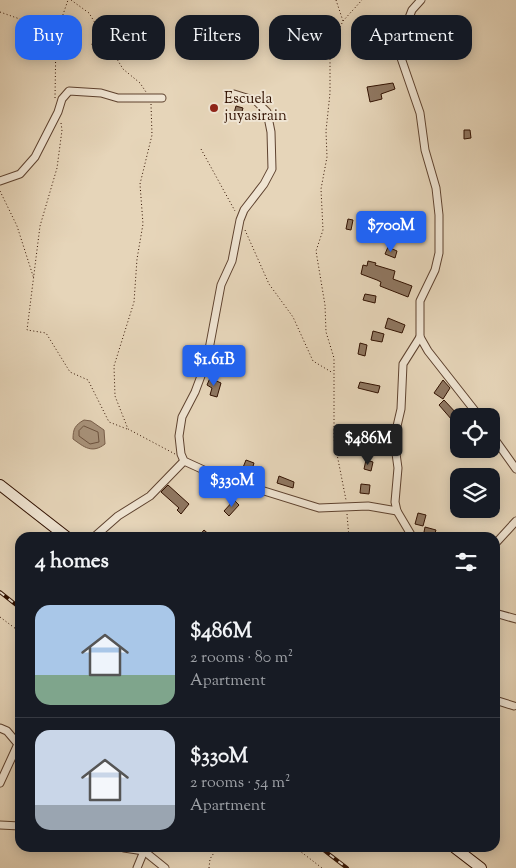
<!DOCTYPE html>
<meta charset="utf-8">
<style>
body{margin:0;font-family:"Sorts Mill Goudy",serif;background:#20242c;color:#f1f3f6;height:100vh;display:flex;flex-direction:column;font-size:19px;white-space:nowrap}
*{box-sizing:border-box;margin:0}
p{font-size:16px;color:#9ea1a6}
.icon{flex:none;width:28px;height:28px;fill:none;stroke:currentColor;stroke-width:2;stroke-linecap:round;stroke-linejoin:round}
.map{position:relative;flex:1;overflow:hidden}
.sheet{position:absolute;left:15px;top:532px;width:485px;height:320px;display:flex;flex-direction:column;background:#171b24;border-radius:15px;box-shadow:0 2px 12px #0003}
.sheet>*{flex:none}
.top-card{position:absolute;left:15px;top:15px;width:486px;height:45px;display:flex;gap:10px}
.controls{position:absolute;left:450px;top:408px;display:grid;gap:10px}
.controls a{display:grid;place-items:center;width:50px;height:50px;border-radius:10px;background:#171b24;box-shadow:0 2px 12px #0003;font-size:25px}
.price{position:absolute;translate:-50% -42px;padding:0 11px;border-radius:5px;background:#2563eb;color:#fff;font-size:16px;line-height:32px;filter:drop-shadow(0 1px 2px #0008)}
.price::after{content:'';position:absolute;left:50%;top:30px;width:15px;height:11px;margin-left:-8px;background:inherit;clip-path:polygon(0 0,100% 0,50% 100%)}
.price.on{background:#222;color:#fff}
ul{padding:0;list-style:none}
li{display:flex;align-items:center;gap:15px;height:125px;padding:0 20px}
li+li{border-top:1px solid #363941}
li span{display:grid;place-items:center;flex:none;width:140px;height:100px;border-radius:15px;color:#555}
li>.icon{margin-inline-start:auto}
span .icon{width:60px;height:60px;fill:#fffc;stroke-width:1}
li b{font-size:21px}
h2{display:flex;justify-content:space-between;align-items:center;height:60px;padding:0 20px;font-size:21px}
.chip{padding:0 18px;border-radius:15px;background:#171b24;box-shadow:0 2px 12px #0003;font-size:18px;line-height:45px}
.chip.on{background:#2563eb;color:#fff}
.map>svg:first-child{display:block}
.water{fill:#a8927a;stroke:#785e4a}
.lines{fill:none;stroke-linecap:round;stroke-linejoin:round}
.shore{stroke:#6c523e;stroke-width:1}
.building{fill:#8f7761;stroke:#311101}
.street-casing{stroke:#5e422f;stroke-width:9}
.secondary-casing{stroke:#311101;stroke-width:12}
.path{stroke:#311101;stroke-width:1;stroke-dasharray:1 2.5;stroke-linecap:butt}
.street{stroke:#efe4d2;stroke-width:7}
.secondary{stroke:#efe4d2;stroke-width:10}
.rail-casing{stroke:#311101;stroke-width:4}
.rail{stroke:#efe4d2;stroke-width:2;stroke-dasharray:5.5;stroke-linecap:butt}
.poi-dot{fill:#8f2418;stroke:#efe4d2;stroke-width:2}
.labels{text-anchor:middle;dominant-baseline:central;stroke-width:4;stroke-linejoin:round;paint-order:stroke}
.poi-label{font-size:15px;fill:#311101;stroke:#efe4d2;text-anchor:start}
</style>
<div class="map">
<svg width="516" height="868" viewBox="0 0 516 868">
<rect width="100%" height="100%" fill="#e6d5b9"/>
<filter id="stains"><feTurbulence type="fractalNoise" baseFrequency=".004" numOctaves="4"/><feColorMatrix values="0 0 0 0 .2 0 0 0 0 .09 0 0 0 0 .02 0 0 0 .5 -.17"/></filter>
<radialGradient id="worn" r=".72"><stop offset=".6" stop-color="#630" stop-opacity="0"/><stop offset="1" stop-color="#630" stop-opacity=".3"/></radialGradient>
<path class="water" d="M84 420 91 421 104 430 105 444C92 454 84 447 73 439 73 429 75 425 84 420Z"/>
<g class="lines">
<path class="shore" d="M84 426 98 432 99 442 90 444 79 436V431Z"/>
</g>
<g class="building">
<path d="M23 22 31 25 27 35 19 32Z"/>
<path d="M94 37 100 39 98 46 92 45Z"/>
<path d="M71 41 79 47 74 53 66 47Z"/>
<path d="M393 83 395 89 381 94 382 99 370 102 367 87Z"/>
<path d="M236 106 243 108 241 115 234 113Z"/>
<path d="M464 130H470L471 138 464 139Z"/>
<path d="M348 219 353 220 351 230 346 229Z"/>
<path d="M388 247 397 251 395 258 385 254Z"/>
<path d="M368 261 376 263 375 265 395 271 393 279 412 286 408 297 380 286 381 282 377 280 361 274 363 265 367 266Z"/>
<path d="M365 294 376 296 375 303 363 300Z"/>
<path d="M388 318 405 325 402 333 385 328Z"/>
<path d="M373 331 384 334 382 342 371 340Z"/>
<path d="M360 343 367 345 365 356 358 354Z"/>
<path d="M210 378 221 383 217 397 210 395 212 388 207 385Z"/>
<path d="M443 380 450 388 443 399 434 393Z"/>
<path d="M360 382 380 386 378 393 358 388Z"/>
<path d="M444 400 458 415 452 420 439 405Z"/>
<path d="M246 460 254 463 251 473 242 470Z"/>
<path d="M366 460 373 462 371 471 364 469Z"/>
<path d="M279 476 294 482 293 488 277 483Z"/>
<path d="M361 484 370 485 369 494 360 493Z"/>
<path d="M168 485 189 504 181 514 177 510 179 508 161 492Z"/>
<path d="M234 500 239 505 229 516 224 511Z"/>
<path d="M418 513 426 515 423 526 415 524Z"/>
<path d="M425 527 436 530 434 536 424 532Z"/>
<path d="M204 530 213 538H197Z"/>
</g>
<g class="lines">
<g class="street-casing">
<g id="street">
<path d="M421 0 412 10 405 28 400 55 420 113 425 150 436 188 439 215V253L435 270 420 301V337L428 351 479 416"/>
<path d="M234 94 256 101 267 112 271 132 272 169 264 184 244 210 240 220 232 261 221 285 207 360 195 392 182 417 179 436 181 454 184 461 219 477 319 508 368 506 397 511"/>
<path d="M0 181 20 174 35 157 58 112 62 99 69 91 101 93 118 98H162"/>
<path d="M491 434 516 469"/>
<path d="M93 538 118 516 150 496 184 461"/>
<path d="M413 538 397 511 395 502 398 468 394 439 401 409 403 364 420 337"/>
<path d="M495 544 516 521"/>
<path d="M495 613 516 619"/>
<path d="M495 700 514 706"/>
<path d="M0 728 7 731 18 744 0 783"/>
<path d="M0 825 20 826"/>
<path d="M124 848 144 851 165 868"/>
<path d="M137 868 144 851"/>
</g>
</g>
<g class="secondary-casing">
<g id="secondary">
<path d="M0 485 68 538"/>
<path d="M455 848 481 868"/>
</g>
</g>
<g class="path">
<path d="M71 0 89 13 123 69 140 83 146 92"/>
<path d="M336 0 343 21 330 48V93L326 131 327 157 321 189 323 230 316 251 325 305 326 332 334 358V439L346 500"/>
<path d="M0 12 31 23 55 40"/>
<path d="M343 21 362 0"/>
<path d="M55 98 56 35 68 0"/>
<path d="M151 104 152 135 140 184 143 224 137 259 134 302 114 366 115 396 128 429 175 454"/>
<path d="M61 123 62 130 57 168 40 226 27 330 46 333 70 372 88 380 109 422 127 429"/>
<path d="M201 149 235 211"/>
<path d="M0 191 17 226 34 279"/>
<path d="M245 230 269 284 293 317 313 361 333 373"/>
<path d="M347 514 349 538"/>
<path d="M0 617 20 632"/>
<path d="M296 848 322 868"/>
<path d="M209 868 210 859 217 848"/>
</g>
<use href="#street" class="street"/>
<use href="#secondary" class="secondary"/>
<g class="rail-casing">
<g id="rail">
<path d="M0 592 20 608"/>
<path d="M321 848 347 868"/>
</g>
</g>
<use href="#rail" class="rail"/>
</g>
<circle class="poi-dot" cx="214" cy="108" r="5"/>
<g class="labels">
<g class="poi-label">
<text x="224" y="99">Escuela<tspan x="224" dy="17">juyasirain</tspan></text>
</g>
</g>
<rect width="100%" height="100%" filter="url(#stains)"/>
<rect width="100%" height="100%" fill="url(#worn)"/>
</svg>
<div class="controls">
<a><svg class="icon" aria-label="locate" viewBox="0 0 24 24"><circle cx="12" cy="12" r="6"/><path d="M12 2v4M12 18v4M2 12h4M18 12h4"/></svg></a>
<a><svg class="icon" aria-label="layers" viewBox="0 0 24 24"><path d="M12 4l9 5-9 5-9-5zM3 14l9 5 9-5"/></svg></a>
</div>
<b class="price" style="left:391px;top:253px">$700M</b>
<b class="price" style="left:214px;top:387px">$1.61B</b>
<b class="price on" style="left:368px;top:466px">$486M</b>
<b class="price" style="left:232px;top:508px">$330M</b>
<div class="top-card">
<a class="chip on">Buy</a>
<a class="chip">Rent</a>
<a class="chip">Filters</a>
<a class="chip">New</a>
<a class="chip">Apartment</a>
</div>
<section class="sheet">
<h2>4 homes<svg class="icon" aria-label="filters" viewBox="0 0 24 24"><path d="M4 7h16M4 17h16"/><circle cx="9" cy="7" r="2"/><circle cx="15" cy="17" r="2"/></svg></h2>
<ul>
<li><span style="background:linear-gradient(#a9c7e8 70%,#7fa58c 0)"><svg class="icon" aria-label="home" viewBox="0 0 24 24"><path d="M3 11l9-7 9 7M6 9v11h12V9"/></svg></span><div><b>$486M</b><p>2 rooms · 80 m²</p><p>Apartment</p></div></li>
<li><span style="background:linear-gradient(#c9d6e8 75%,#9aa5b1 0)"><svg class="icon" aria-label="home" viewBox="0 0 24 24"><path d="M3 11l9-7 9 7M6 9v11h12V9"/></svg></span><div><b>$330M</b><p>2 rooms · 54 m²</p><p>Apartment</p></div></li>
</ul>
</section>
</div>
